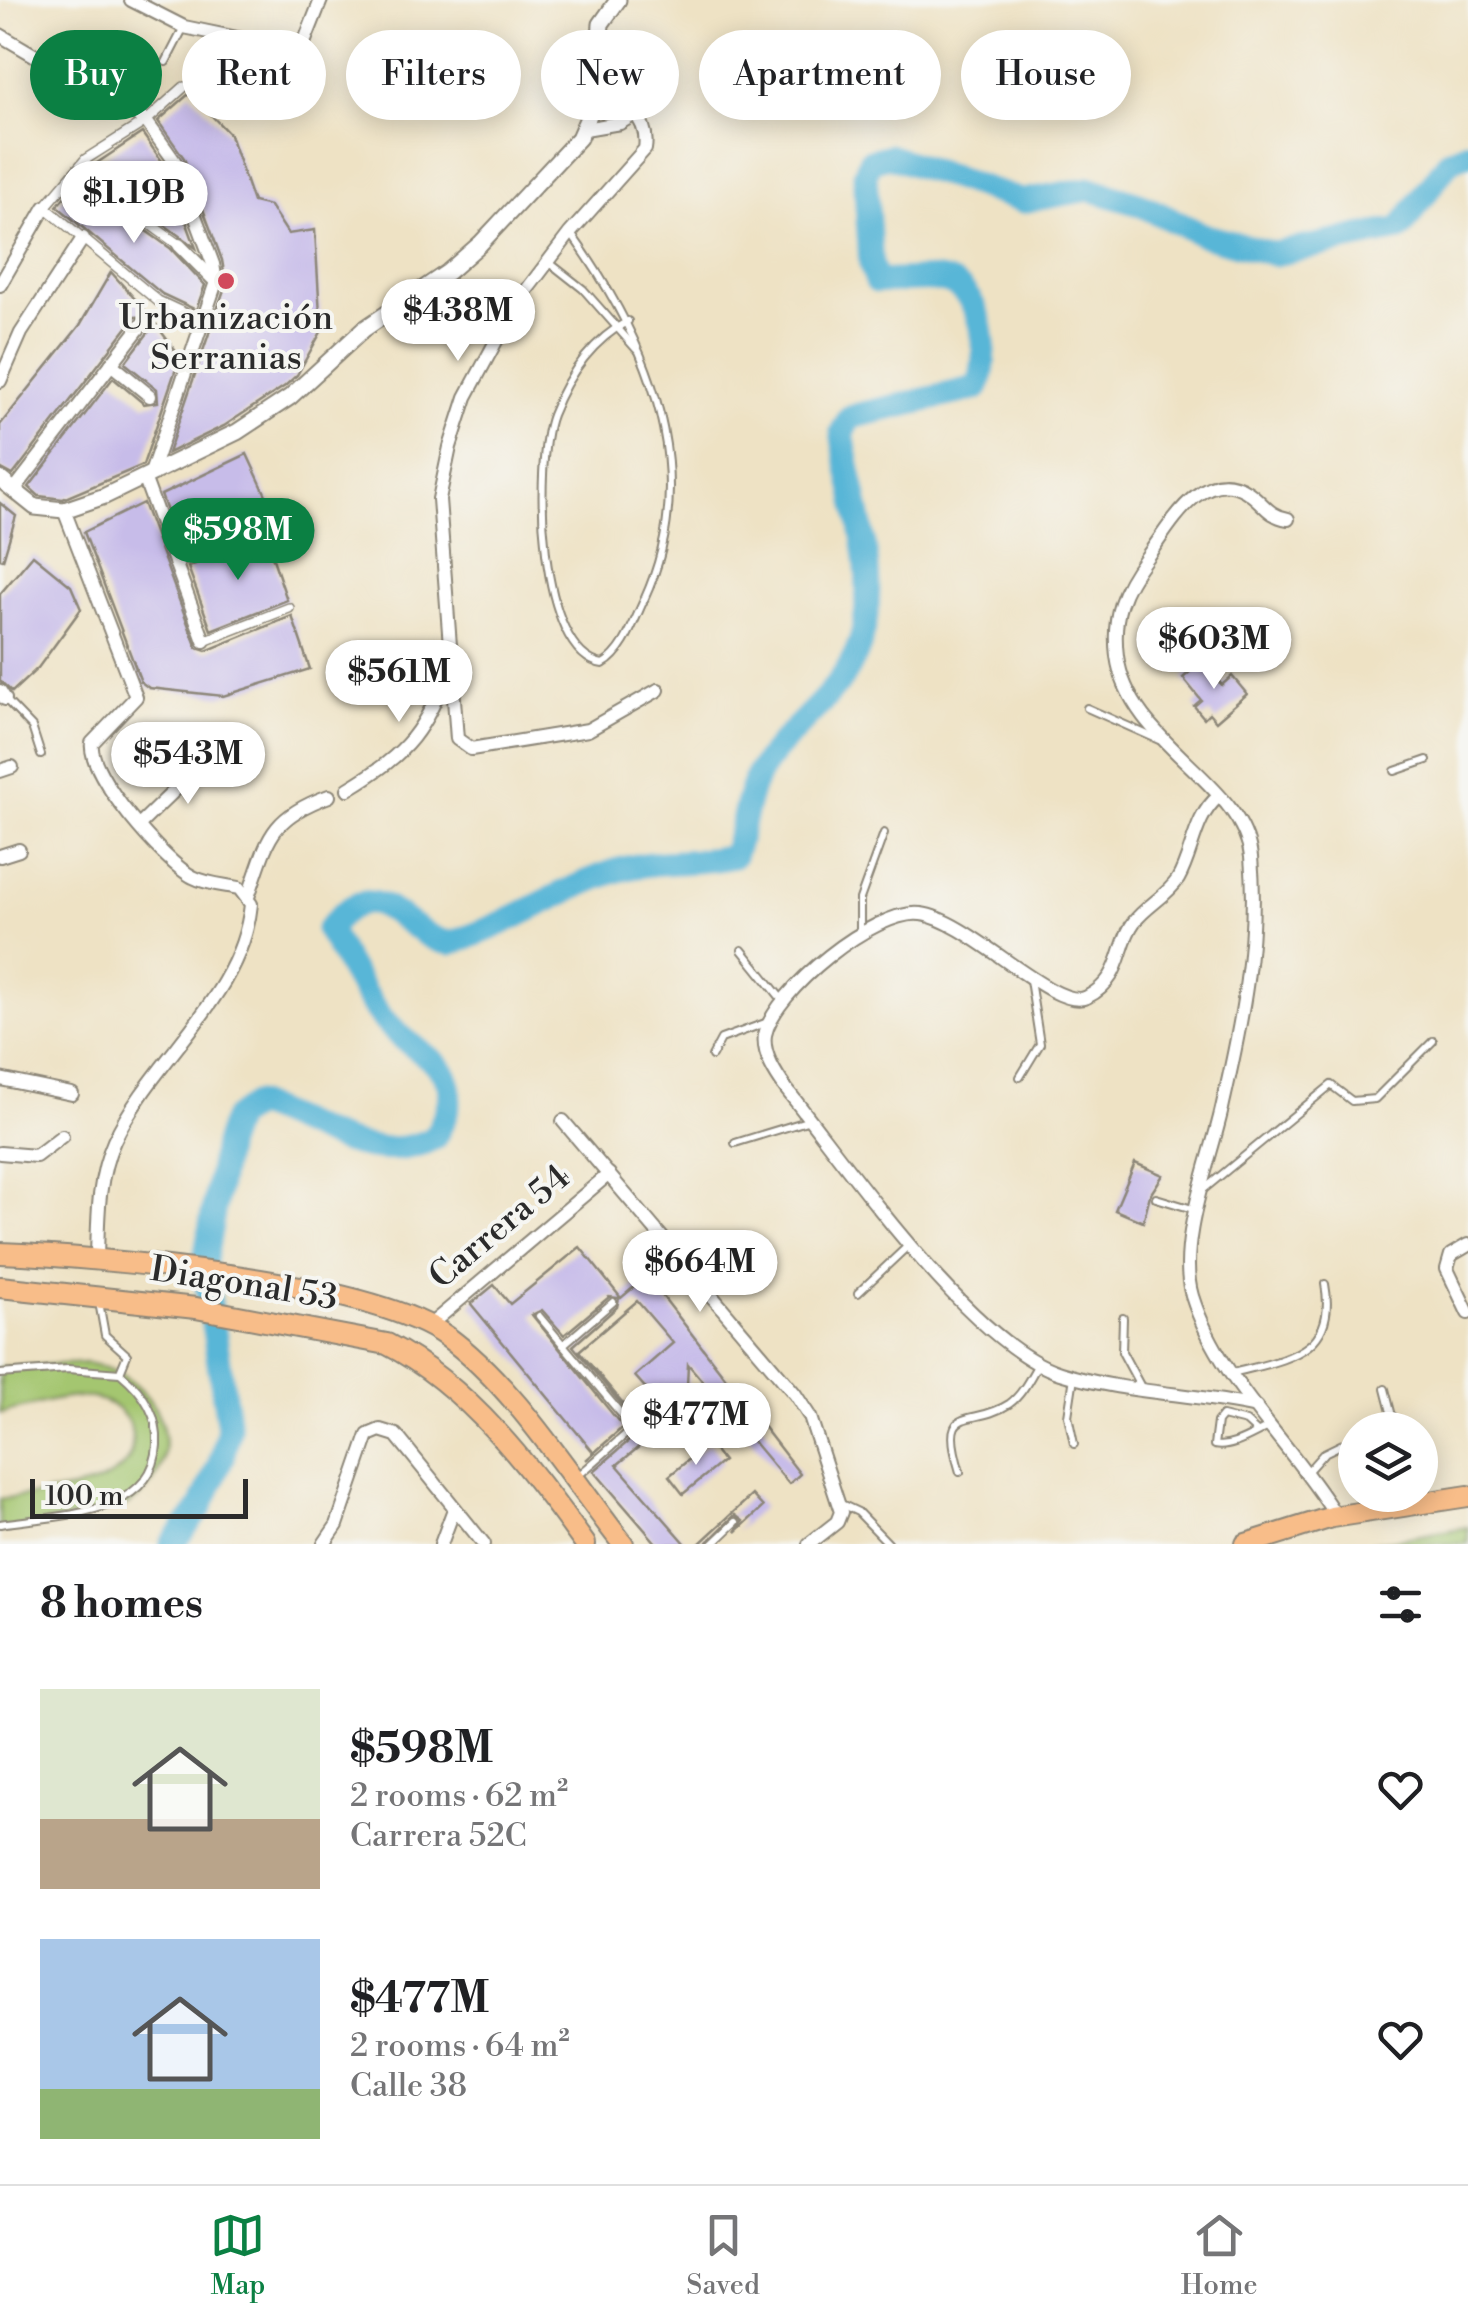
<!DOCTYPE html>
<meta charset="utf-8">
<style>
body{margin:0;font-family:"Libre Bodoni",serif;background:#f2f2f2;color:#202124;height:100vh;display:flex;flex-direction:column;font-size:38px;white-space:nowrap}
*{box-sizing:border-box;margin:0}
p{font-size:32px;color:#757577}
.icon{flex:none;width:55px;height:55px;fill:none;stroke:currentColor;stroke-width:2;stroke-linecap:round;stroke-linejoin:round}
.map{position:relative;height:1544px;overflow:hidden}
.sheet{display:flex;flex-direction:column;background:#fff;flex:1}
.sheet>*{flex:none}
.top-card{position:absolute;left:30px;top:30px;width:1410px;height:90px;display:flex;gap:20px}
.buttons{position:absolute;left:1338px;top:1412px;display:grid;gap:20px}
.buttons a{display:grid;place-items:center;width:100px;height:100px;border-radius:50%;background:#fff;box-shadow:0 5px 25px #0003;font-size:50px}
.scale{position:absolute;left:30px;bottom:25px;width:218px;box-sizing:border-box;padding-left:10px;border:5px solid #2b2b2b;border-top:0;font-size:28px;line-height:35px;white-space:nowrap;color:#2b2b2b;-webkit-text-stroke:8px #f6f6f2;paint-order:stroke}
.price{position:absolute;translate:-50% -85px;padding:0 22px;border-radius:35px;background:#fff;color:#222;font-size:32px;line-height:65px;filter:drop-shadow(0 2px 5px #0008)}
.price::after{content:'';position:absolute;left:50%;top:60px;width:30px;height:22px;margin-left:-15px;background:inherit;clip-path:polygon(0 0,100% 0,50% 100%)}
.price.current{background:#0b8043;color:#fff}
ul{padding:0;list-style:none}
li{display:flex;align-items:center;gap:30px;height:250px;padding:0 40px}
li span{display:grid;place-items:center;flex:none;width:280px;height:200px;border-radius:0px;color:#555}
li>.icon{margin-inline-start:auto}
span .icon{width:120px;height:120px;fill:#fffc;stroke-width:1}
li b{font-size:42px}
h2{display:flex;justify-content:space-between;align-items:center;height:120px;padding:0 40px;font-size:42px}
.tag{padding:0 35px;border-radius:45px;background:#fff;box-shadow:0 5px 25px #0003;font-size:35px;line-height:90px}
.tag.current{background:#0b8043;color:#fff}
.dock{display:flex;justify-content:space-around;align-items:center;height:140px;border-top:2px solid #e0e0e0;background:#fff;font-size:28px;color:#757577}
.dock a{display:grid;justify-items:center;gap:5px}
.dock .current{color:#0b8043}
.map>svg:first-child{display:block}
.green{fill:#a4c66f;stroke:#68784d;stroke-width:2.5}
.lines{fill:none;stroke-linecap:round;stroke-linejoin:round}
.river{stroke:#59b6d7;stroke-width:25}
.building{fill:#c7bce9;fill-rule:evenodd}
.service-casing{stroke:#8c8678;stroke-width:10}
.pedestrian-casing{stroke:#8c8678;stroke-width:12}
.minor-casing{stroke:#8c8678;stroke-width:16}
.tertiary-casing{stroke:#8c8678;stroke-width:19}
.primary-casing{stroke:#8c8678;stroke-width:24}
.service{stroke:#fff;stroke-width:6}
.pedestrian{stroke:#fff;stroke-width:9}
.minor{stroke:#fff;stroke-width:12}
.tertiary{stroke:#fff;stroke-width:15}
.primary{stroke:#f8bd89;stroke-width:20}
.poi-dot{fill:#d1495b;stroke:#f6f6f2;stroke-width:4}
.labels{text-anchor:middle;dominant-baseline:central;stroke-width:8;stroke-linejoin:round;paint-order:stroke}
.poi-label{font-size:35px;fill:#2b2b2b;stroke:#f6f6f2}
.street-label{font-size:35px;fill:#2b2b2b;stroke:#f6f6f2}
</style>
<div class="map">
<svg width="1468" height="1544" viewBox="0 0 1468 1544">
<rect width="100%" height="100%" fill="#f6f6f2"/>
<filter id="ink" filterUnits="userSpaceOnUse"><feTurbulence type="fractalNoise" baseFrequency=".01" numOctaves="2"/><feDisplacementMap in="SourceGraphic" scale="20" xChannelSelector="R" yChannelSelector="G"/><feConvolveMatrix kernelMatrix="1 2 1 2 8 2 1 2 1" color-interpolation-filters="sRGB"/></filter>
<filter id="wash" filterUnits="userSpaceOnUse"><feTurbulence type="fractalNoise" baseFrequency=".0048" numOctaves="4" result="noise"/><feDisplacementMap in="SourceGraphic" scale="40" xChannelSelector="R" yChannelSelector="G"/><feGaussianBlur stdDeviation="2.25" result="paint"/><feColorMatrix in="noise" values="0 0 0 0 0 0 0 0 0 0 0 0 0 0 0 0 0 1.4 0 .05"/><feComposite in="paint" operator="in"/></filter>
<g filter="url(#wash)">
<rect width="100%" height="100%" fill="#eee2c4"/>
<g class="green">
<path d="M86 1363C164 1375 198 1467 122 1508L0 1531V1499C43 1492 154 1493 129 1423 103 1377 41 1405 0 1413V1367Z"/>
<path d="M1468 1527V1544H1370Z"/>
</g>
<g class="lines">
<path class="river" d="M172 1544 200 1509 222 1458 229 1428 204 1265 225 1144 234 1119 255 1104C311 1126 376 1169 434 1138 479 1062 418 1063 381 1017 360 991 345 958 328 930 376 865 402 936 450 943 509 926 561 888 619 870 657 859 695 865 733 856 744 829 745 795 761 769 789 726 844 694 860 643 882 573 852 500 842 432L850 417 977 388C991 360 984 294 948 282 929 276 898 283 877 281L871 265 865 175 870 161 889 156 1022 201 1090 189 1139 204 1203 235 1274 254 1400 229 1449 161 1468 153"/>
</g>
<g id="blocks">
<g class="building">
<path d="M190 93 230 135 253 202 270 206 288 234 315 230 321 332 297 375 285 386 224 426 168 453 226 284 222 260 184 158 158 121Z"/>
<path d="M142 133 166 167 196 248 88 169Z"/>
<path d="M77 182 170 248 205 285 196 310 162 294 57 206Z"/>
<path d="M111 272 150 316 135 317 13 475 0 468V425L80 325Z"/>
<path d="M152 319 180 357 143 465 63 499 39 496 29 487 113 378 144 404 158 402 157 389 125 363 151 329Z"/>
<path d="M247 454 271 506 265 520 182 552 161 495Z"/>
<path d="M0 503 16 516 3 560 0 559Z"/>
<path d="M143 503 197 648 206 651 292 616 310 669 223 696 149 688 141 682 84 532Z"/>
<path d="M265 535 287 600 211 630 188 567Z"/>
<path d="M33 555 71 586 81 609 38 668 12 692 0 681V594Z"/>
<path d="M1201 662 1222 685 1232 676 1247 694 1216 721 1209 713 1204 718 1194 706 1201 700 1183 678Z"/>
<path d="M1135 1163 1163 1175 1150 1195 1143 1222 1115 1210Z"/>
<path d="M580 1247 621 1298 647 1276 800 1474 789 1484 688 1364 686 1408 617 1465 686 1544H657L594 1471 638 1433 639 1426 573 1346 617 1307 619 1298 609 1297 564 1335 542 1310 532 1315 623 1427 586 1460 594 1453 471 1304 494 1285 510 1304ZM637 1301 673 1343 635 1376 648 1391 628 1409 579 1351Z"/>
<path d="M709 1443 723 1461 683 1494 669 1476Z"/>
<path d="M752 1495 763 1507 736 1532 743 1521 735 1515 706 1544H699Z"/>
</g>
</g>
</g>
<g filter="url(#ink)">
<use href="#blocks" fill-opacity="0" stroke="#8c8678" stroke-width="2.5"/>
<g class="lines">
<g class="service-casing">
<g id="service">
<path d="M166 62 184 27"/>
<path d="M572 235C648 341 703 472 644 600 634 621 624 652 603 664 537 654 534 463 552 415 567 377 591 341 628 321"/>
<path d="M550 263 583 289 636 349"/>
<path d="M6 700 32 727 41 755"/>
<path d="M1087 708 1159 740"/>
<path d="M1395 771 1427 760"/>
<path d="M860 931V899L884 833"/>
<path d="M742 950 784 1002"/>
<path d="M712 1056 721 1039 768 1022"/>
<path d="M1020 1077 1040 1044 1030 980"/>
<path d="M735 1143 810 1120"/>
<path d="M1203 1190 1331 1085 1352 1101 1375 1099 1433 1041"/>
<path d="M1156 1198 1196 1210"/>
<path d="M858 1293 911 1243"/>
<path d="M99 1302 105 1335 127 1355 120 1372"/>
<path d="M539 1316 633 1428 578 1476"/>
<path d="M1123 1318 1122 1352 1142 1389"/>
<path d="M563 1345 613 1302"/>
<path d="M1233 1373C1285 1359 1338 1354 1325 1284"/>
<path d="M0 1374 68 1369 120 1373C142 1391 159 1415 157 1445 153 1518 54 1515 0 1524"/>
<path d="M1372 1430 1392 1416 1385 1389"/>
<path d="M1257 1432 1246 1422 1222 1416 1217 1422 1214 1445C1232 1449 1253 1434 1271 1426"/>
<path d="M1074 1444 1068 1416 1074 1377"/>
<path d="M960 1472C938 1400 971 1429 1009 1404 1022 1395 1030 1378 1038 1364"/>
<path d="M1307 1472 1324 1453 1355 1438"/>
<path d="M841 1504 858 1512 889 1544"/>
<path d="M713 1544 736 1522"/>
</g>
</g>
<g class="pedestrian-casing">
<g id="pedestrian">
<path d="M184 87 146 121 86 159 45 207 158 301 203 322"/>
<path d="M76 171 179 245"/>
<path d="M174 564 262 527"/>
<path d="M204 641 289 608"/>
</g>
</g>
<g class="minor-casing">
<g id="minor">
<path d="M131 0 184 27 291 49 304 43 321 0"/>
<path d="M0 35 146 121 175 162 213 264 216 282 151 473"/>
<path d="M598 87C624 99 650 118 645 149L570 233 516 304 466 397 450 447 439 499 457 739 471 749 588 730 658 690"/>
<path d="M585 129 620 123 635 114"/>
<path d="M179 245 216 282"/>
<path d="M0 285 45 207"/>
<path d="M111 364 150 396"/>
<path d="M0 381 21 333 83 238"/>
<path d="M144 477 204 641"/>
<path d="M14 490 143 323"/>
<path d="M64 510 136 697 92 743C87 774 165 863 193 877 206 884 224 885 239 888L251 904C242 997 152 1059 114 1141 97 1179 98 1220 97 1261"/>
<path d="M1288 519C1267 516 1263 501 1246 491 1202 463 1168 529 1146 558 1122 590 1112 616 1117 656 1129 745 1243 781 1251 857 1259 939 1241 1025 1223 1104 1212 1157 1176 1243 1192 1296 1218 1379 1291 1443 1336 1516"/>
<path d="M0 691 5 699"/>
<path d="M0 771 12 767"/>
<path d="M348 789C411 751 423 732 451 664"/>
<path d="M1218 797C1194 817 1193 853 1178 879 1167 896 1146 906 1134 922 1116 946 1124 978 1087 997 1055 1013 970 920 921 914 875 908 773 992 765 1035 762 1054 776 1075 787 1090 848 1166 972 1346 1060 1373 1124 1393 1192 1393 1256 1407"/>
<path d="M140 824 206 760"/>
<path d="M0 856 19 850"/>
<path d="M248 897C268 840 268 818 329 796"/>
<path d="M0 1079 72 1094"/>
<path d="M563 1121 795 1394 810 1417 841 1512 837 1522 809 1544"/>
<path d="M0 1153 36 1156 62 1136"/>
<path d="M1468 1245 1451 1255 1447 1269 1468 1313"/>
<path d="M430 1325 609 1174"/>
<path d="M324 1544 337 1525 368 1435 380 1430 396 1435 484 1544"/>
<path d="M441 1544 454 1509"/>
</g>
</g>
<g class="tertiary-casing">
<path id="tertiary" d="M0 479 35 507 64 510 105 496 237 432 290 397 364 329 448 272 480 244 579 138 596 99 601 24 618 0"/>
</g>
<g class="primary-casing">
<g id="primary">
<path d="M0 1253C99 1257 370 1281 446 1336 514 1385 571 1478 623 1544"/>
<path d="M0 1287 196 1308 387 1344C468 1385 533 1471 585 1544"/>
<path d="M1246 1544 1332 1517 1468 1496"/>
</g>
</g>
<use href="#service" class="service"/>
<use href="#pedestrian" class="pedestrian"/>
<use href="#minor" class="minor"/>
<use href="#tertiary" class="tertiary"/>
<use href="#primary" class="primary"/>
</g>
</g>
<circle class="poi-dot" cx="226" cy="281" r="10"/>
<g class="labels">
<g class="poi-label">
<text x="226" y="318">Urbanización<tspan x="226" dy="40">Serranias</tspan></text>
</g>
<g class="street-label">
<text transform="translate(500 1227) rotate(-40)">Carrera 54</text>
<text transform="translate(244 1284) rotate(9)">Diagonal 53</text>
</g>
</g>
</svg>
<div class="buttons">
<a><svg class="icon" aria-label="layers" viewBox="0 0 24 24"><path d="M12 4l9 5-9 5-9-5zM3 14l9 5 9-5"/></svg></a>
</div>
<div class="scale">100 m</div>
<b class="price" style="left:134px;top:246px">$1.19B</b>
<b class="price" style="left:458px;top:364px">$438M</b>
<b class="price current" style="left:238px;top:583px">$598M</b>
<b class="price" style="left:1214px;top:692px">$603M</b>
<b class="price" style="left:399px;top:725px">$561M</b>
<b class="price" style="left:188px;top:807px">$543M</b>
<b class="price" style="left:700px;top:1315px">$664M</b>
<b class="price" style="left:696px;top:1468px">$477M</b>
<div class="top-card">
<a class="tag current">Buy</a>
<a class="tag">Rent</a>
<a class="tag">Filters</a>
<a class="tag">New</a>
<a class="tag">Apartment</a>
<a class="tag">House</a>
</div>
</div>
<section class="sheet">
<h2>8 homes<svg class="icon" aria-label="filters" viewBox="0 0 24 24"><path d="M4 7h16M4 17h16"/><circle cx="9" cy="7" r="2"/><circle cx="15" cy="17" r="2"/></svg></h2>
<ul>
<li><span style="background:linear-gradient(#dfe7d0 65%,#b9a48a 0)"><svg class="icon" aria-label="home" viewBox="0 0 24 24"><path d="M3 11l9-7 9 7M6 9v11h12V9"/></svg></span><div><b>$598M</b><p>2 rooms · 62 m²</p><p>Carrera 52C</p></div><svg class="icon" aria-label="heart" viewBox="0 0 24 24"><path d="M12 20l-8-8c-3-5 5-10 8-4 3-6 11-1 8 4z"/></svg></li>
<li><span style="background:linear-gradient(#a9c7e8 75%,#8fb573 0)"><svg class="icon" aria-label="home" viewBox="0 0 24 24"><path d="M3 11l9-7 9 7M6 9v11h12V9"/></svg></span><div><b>$477M</b><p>2 rooms · 64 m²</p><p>Calle 38</p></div><svg class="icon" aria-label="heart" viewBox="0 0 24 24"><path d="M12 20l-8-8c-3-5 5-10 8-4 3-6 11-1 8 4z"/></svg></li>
</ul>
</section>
<nav class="dock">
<a class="current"><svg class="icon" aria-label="map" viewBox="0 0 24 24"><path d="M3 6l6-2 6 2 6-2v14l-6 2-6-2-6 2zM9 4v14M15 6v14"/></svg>Map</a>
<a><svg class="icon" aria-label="saved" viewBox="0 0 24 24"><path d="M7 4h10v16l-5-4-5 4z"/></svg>Saved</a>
<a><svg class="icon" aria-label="home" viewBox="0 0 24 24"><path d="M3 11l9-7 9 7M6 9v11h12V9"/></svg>Home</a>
</nav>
